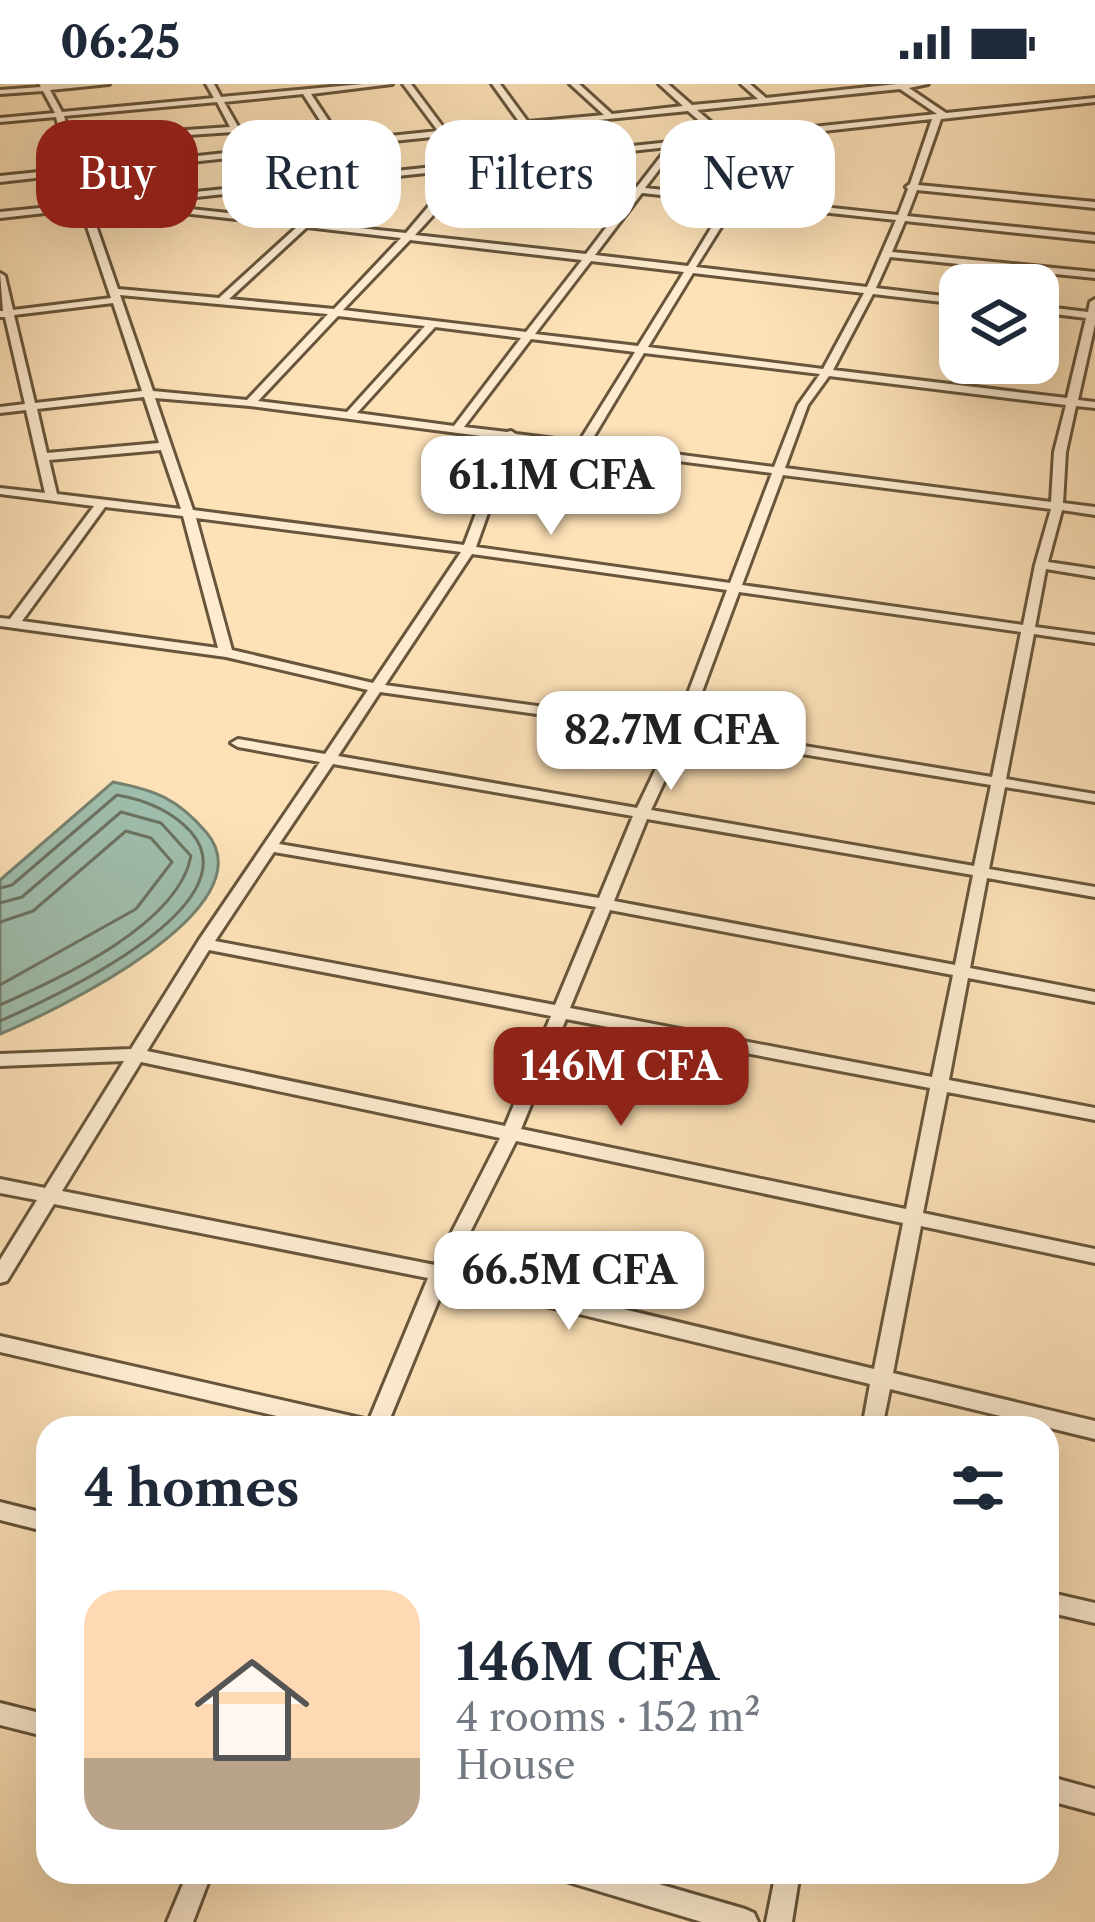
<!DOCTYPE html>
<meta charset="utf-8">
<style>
body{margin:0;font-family:"Libre Caslon Text",serif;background:#f2f2f3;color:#1f2937;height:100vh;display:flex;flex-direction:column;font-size:45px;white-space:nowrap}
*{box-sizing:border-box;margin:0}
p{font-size:39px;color:#747a83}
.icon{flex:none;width:66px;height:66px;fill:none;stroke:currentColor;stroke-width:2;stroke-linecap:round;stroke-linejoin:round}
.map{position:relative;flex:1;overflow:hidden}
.panel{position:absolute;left:36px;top:1332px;width:1023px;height:468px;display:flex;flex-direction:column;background:#fff;border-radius:36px;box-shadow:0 12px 48px #0002}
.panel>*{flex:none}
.hud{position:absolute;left:36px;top:36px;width:1023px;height:108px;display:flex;gap:24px}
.controls{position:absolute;left:939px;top:180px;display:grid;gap:24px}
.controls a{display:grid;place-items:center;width:120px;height:120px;border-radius:24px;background:#fff;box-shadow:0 12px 48px #0002;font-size:60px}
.price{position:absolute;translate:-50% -102px;padding:0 27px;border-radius:24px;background:#fff;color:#222;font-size:39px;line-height:78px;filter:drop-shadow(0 3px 6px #0008)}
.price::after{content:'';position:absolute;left:50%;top:72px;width:36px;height:27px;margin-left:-18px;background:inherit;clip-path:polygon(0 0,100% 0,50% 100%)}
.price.active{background:#8f2418;color:#fff}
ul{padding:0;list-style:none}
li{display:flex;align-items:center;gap:36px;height:300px;padding:0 48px}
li+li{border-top:3px solid #e0e1e3}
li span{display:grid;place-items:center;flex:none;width:336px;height:240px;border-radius:36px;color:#555}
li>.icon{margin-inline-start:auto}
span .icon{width:144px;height:144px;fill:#fffc;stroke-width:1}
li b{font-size:51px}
h2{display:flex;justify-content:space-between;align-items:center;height:144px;padding:0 48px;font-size:51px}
.pill{padding:0 42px;border-radius:36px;background:#fff;box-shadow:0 12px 48px #0002;font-size:42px;line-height:108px}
.pill.active{background:#8f2418;color:#fff}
.status{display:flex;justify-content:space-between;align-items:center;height:84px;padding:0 60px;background:#fff;direction:ltr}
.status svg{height:33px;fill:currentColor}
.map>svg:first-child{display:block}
.water{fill:#9fbead;stroke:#75826f;stroke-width:3}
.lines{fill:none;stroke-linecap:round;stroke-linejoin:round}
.shore{stroke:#6b7260;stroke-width:3}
.minor-casing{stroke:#68563c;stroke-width:6}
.minor{fill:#feecd1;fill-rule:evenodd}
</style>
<div class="status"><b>06:25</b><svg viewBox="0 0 49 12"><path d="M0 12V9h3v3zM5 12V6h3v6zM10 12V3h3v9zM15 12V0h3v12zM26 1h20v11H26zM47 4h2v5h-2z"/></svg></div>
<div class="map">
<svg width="1095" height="1838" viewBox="0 0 1095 1838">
<rect width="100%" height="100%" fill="#fde2b8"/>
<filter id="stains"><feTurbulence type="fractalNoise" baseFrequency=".00167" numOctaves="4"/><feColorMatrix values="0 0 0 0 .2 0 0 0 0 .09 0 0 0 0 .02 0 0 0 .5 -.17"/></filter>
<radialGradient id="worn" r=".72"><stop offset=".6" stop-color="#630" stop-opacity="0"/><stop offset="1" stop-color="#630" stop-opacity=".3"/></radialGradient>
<path class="water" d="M113 698C155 706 178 715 206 748 272 824 53 928 0 950V796Z"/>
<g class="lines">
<g class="shore">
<path d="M0 804 12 801 117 711C146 716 171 726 191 748 255 822 50 915 0 937"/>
<path d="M0 819 22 813 121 728 161 739 191 772C178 841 60 894 0 921"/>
<path d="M0 838 33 827 126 747 151 754 172 778 136 825 0 901"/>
</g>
<g class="minor-casing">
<g id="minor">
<path d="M39 0H109L50 6 62 28 214 14 206 0H214L221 13 363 0H392L311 10 342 57 438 47 403 0H411L446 47 520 39 492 0H500L528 38 604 31 570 0H579L612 30 683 22 659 0H668L692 21 758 15 741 0H750L766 14 897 0H928L909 4 946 29 1095 14V18L941 35 918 101 1095 118V124L917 106 907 132 1095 151V157L905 137 892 168 1095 188V194L890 173 876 204 960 214V220L873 210 833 286 1067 314 1086 234 1038 228V222L1088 228 1090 218 1095 215V240L1078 316 1095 318V324L1076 322 1066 368 1063 419 1095 423V431L1062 426 1048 478 1095 485V493L1046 485 1035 543 1095 551V559L1034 550 1006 695 1095 710V718L1005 703 989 785 1095 803V813L987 794 970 884 1095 908V918L968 894 949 996 1095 1024V1036L947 1008 923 1129 1095 1165V1179L921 1142 893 1289 1095 1337V1355L890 1305 882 1344H862L870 1300 446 1198 386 1344H329L0 1268V1252L369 1336 428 1194 54 1120 7 1197 0 1199V1176L37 1116 0 1109V1095L45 1104 124 977 0 982V970L131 965 199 856 320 678 238 663 231 659 238 655 325 670 368 606 226 573 0 542V534L10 535 94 422 0 410V404L45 409 26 326 0 329V323L25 320 5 233H0V227H3L0 189 5 192 13 226 111 214 81 125 0 134V128L80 120 70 90 0 98V92L68 85 56 33 0 38V34L55 29 43 7 0 10V6L41 3ZM900 5 937 30 727 52 697 26ZM303 10 334 58 252 67 224 18ZM217 18 230 43 70 54 64 32ZM688 27 718 53 470 79 449 51ZM932 35 910 100 906 103 908 105 898 131 738 114 769 53ZM233 48 244 67 77 85 71 59ZM442 52 462 80 272 100 255 71ZM760 54 730 113 645 104 677 62ZM668 63 637 103 472 87V84ZM247 72 263 101 88 119 78 90ZM464 85V88L428 123 406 149 312 139 350 97ZM472 90 475 92 633 108 586 170 415 151 436 128 479 132V128L476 127 440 123ZM340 98 303 137 144 120 143 122 147 125 298 142 219 214 118 205 90 124ZM642 109 727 118 688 182 595 171ZM736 119 896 136 867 203 696 183ZM307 143 401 154 334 225 229 215ZM410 156 582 176 526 248 343 226ZM591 177 684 188 638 262 535 250ZM693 189 864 209 823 285 648 263ZM120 211 328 230 247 316 153 307ZM113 219 142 307 35 319 14 231ZM338 232 425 242 347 328 258 317ZM435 243 521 254 454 342 357 329ZM531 255 635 268 579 358 516 350 511 347 507 348 464 343ZM644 269 820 290 798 321 774 383 590 359ZM829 292 1066 321 1054 368 1051 418 785 384 808 321ZM144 313 159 359 47 369 37 325ZM155 314 250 322 504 355 464 461 193 426ZM514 356 772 389 730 499 476 463ZM161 366 181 425 57 410 49 376ZM783 391 1051 425 1035 481 1023 541 742 501ZM105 423 183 432 218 564 22 537ZM196 434 461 468 373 599 232 566ZM472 470 727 506 676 641 385 601ZM739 508 1021 548 992 693 689 643ZM380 608 673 649 637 724 338 672ZM686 651 991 701 974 782 651 726ZM333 680 633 732 599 814 279 760ZM647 735 973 791 955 881 614 817ZM274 768 596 823 555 921 215 857ZM610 826 953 891 932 993 570 924ZM209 866 551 932 505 1042 147 967ZM566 935 930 1004 906 1125 521 1045ZM141 978 500 1054 435 1181 62 1107ZM516 1057 903 1139 874 1285 452 1184Z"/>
<path d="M0 1418 48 1430V1448L0 1436Z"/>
<path d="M1047 1508 1095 1519V1539L1047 1528Z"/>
<path d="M0 1619 48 1631V1653L0 1641Z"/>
<path d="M1047 1692 1095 1705V1729L1047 1716Z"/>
<path d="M188 1788H212L193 1838H167Z"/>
<path d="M563 1788H617L745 1825 754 1829 758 1838H702L575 1800 566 1797Z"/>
<path d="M776 1788H800L792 1838H766Z"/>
</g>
</g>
<use href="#minor" class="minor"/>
</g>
<rect width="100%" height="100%" filter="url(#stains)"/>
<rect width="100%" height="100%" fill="url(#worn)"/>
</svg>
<div class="controls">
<a><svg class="icon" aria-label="layers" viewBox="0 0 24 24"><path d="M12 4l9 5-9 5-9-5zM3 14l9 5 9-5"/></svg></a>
</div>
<b class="price" style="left:551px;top:454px">61.1M CFA</b>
<b class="price" style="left:671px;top:709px">82.7M CFA</b>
<b class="price active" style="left:621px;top:1045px">146M CFA</b>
<b class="price" style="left:569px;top:1249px">66.5M CFA</b>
<div class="hud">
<a class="pill active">Buy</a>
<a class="pill">Rent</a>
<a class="pill">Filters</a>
<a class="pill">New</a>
</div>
<section class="panel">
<h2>4 homes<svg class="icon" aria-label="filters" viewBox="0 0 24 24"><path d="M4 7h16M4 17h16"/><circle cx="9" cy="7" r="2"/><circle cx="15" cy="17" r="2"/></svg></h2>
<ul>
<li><span style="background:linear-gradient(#ffd9b3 70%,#b9a48a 0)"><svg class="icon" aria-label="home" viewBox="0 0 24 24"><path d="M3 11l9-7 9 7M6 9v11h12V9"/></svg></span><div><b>146M CFA</b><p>4 rooms · 152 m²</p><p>House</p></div></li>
</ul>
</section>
</div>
